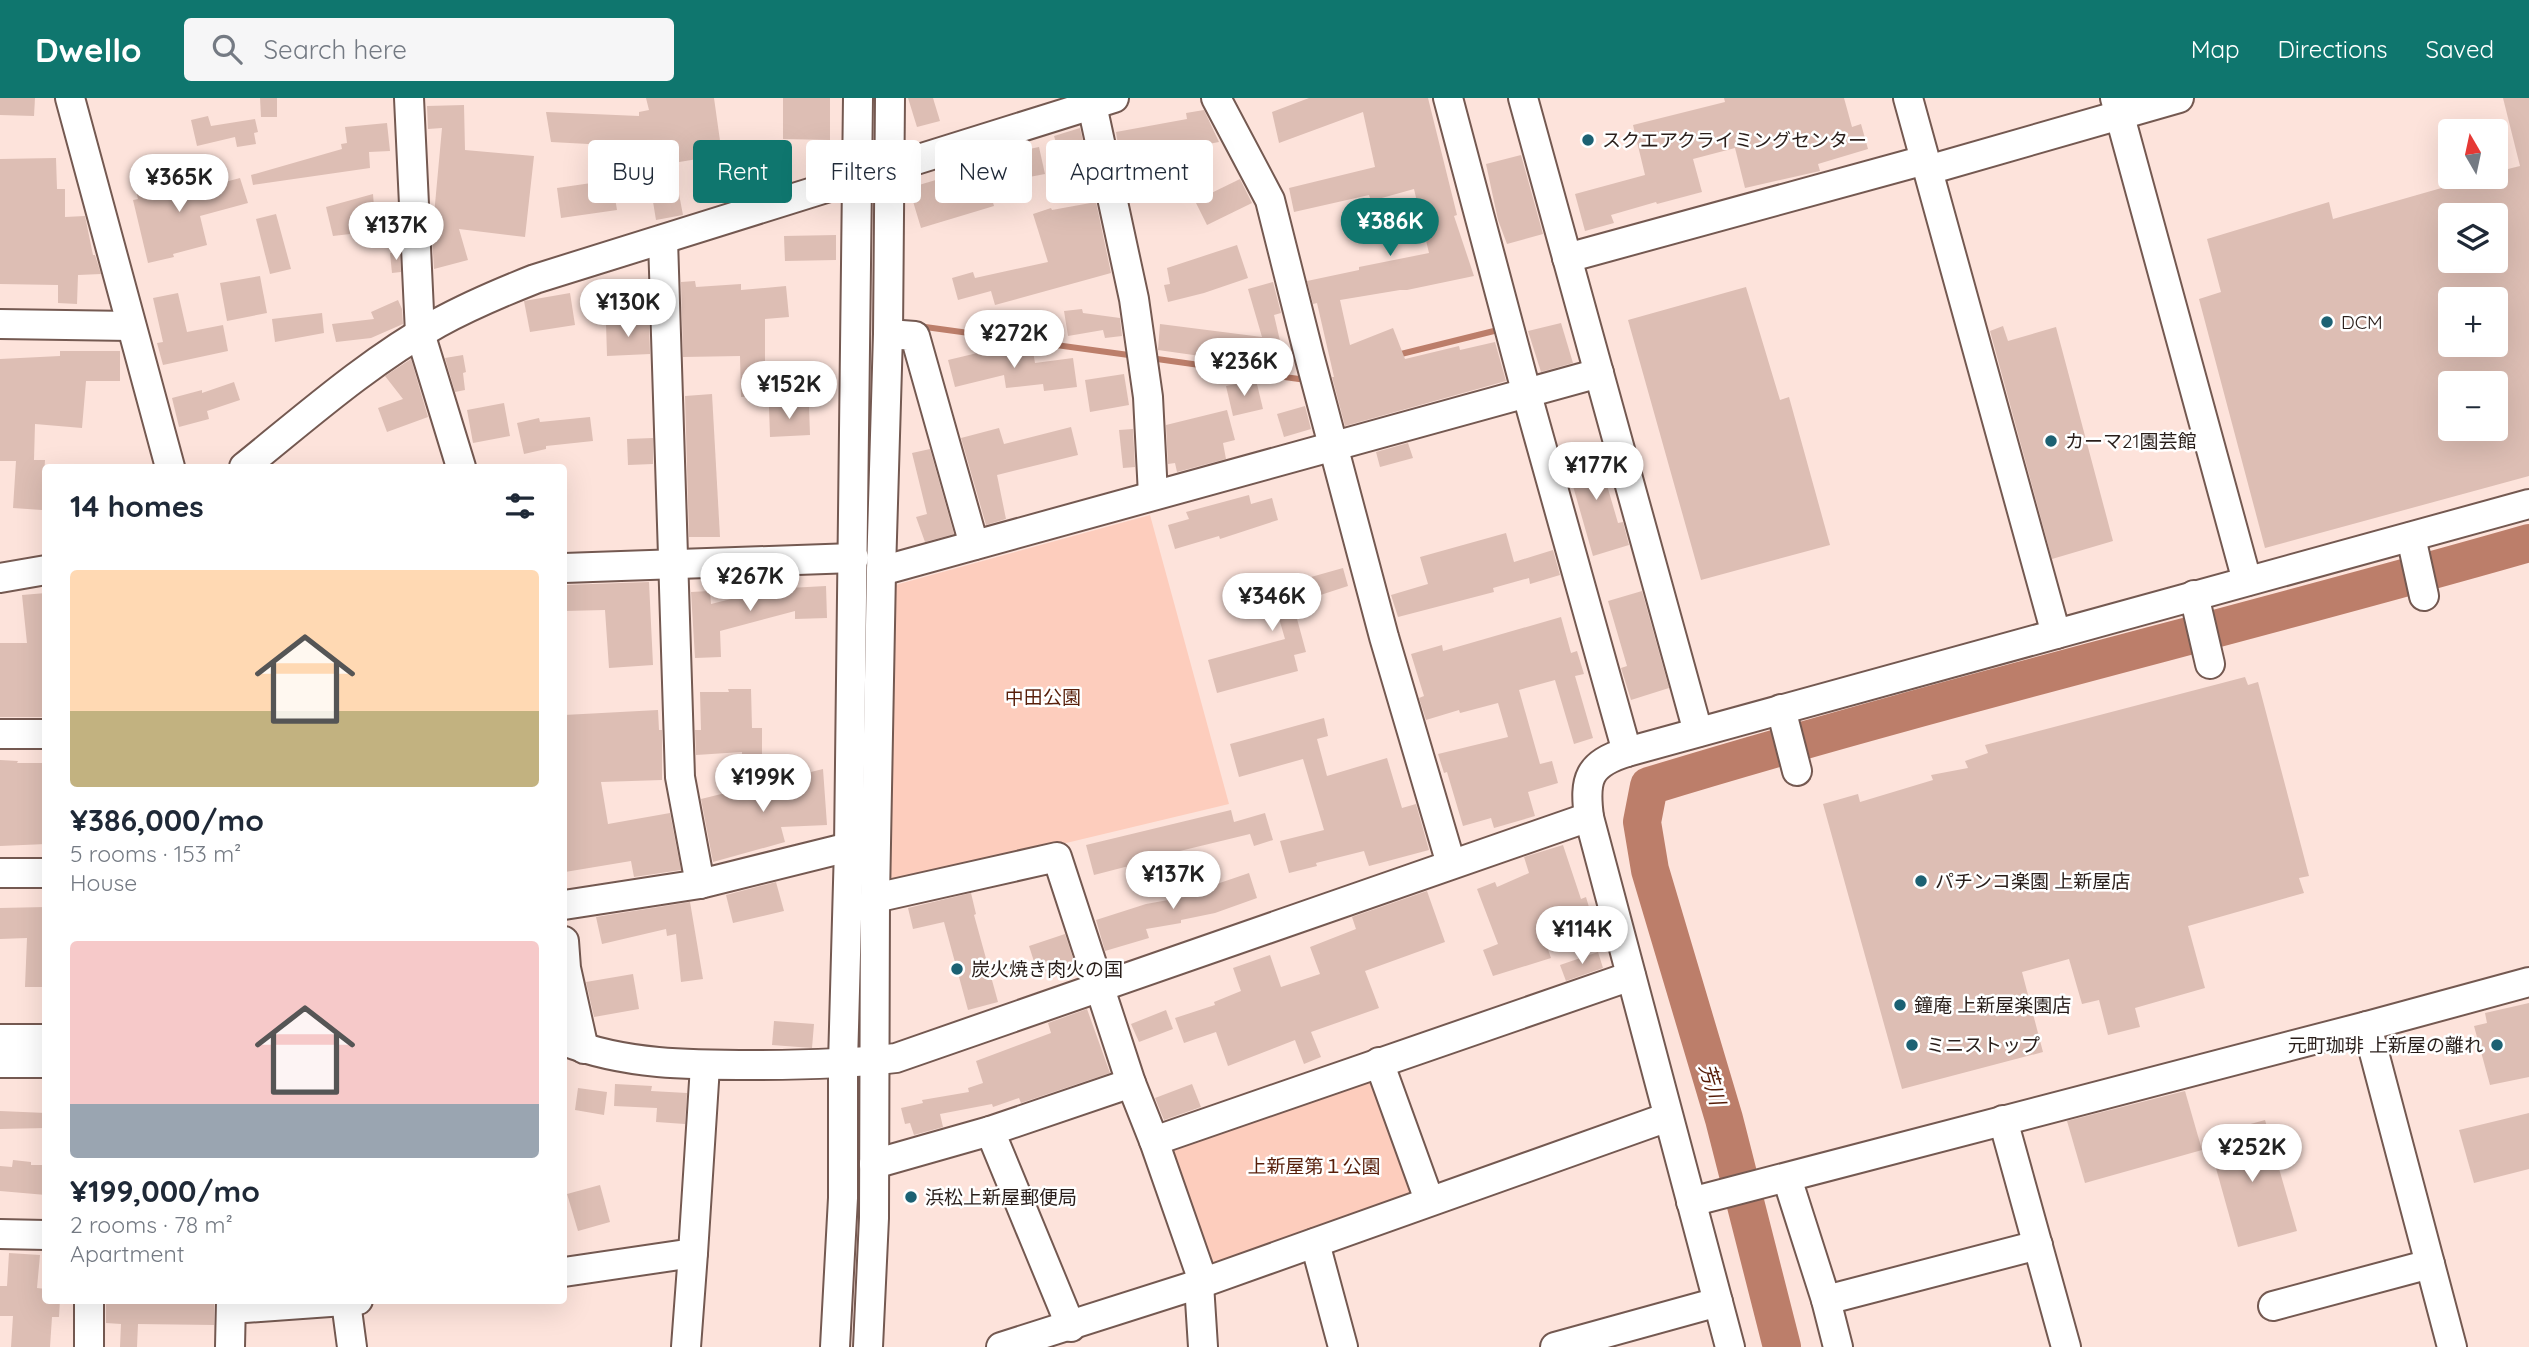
<!DOCTYPE html>
<meta charset="utf-8">
<style>
body{margin:0;font-family:Quicksand,"Noto Sans JP",sans-serif;background:#f6f6f7;color:#1f2937;height:100vh;display:flex;flex-direction:column;font-size:26px;white-space:nowrap}
*{box-sizing:border-box;margin:0}
p{font-size:23px;color:#747a83}
.icon{flex:none;width:38px;height:38px;fill:none;stroke:currentColor;stroke-width:2;stroke-linecap:round;stroke-linejoin:round}
.map{position:relative;flex:1;overflow:hidden}
.sheet{position:absolute;left:42px;top:366px;width:525px;height:840px;display:flex;flex-direction:column;background:#fff;border-radius:7px;box-shadow:0 7px 28px #0002}
.sheet>*{flex:none}
.top-card{position:absolute;left:588px;top:42px;width:665px;height:63px;display:flex;gap:14px}
.needle{width:46px;rotate:351deg}
.buttons{position:absolute;left:2438px;top:21px;display:grid;gap:14px}
.buttons a{display:grid;place-items:center;width:70px;height:70px;border-radius:7px;background:#fff;box-shadow:0 7px 28px #0002;font-size:35px}
.price{position:absolute;translate:-50% -60px;padding:0 16px;border-radius:24px;background:#fff;color:#222;font-size:23px;line-height:46px;filter:drop-shadow(0 2px 4px #0008)}
.price::after{content:'';position:absolute;left:50%;top:42px;width:21px;height:16px;margin-left:-10px;background:inherit;clip-path:polygon(0 0,100% 0,50% 100%)}
.price.selected{background:#0f766e;color:#fff}
ul{padding:0;list-style:none}
li{display:grid;align-content:center;gap:14px;height:371px;padding:0 28px}
li span{display:grid;place-items:center;height:217px;border-radius:7px;color:#555}
li>.icon{margin-inline-start:auto}
span .icon{width:126px;height:126px;fill:#fffc;stroke-width:1}
li b{font-size:30px}
h2{display:flex;justify-content:space-between;align-items:center;height:84px;padding:0 28px;font-size:30px}
.pill{padding:0 24px;border-radius:7px;background:#fff;box-shadow:0 7px 28px #0002;font-size:24px;line-height:63px}
.pill.selected{background:#0f766e;color:#fff}
header{display:flex;align-items:center;gap:42px;box-sizing:border-box;height:98px;padding:0 35px;background:#0f766e;color:#fff}
header strong{font-size:33px}
nav{display:flex;gap:38px;margin-inline-start:auto;font-size:24px}
.search{width:490px;height:63px;background:#f6f6f7;display:flex;align-items:center;gap:18px;box-sizing:border-box;padding:0 24px;border-radius:7px;color:#747a83;font-size:26px}
.map>svg:first-child{display:block}
.green{fill:#fdcdbd}
.lines{fill:none;stroke-linecap:round;stroke-linejoin:round}
.stream{stroke:#bc7e6a;stroke-width:6}
.river{stroke:#bc7e6a;stroke-width:38}
.building{fill:#ddbeb4;fill-rule:evenodd}
.minor-casing{stroke:#745951;stroke-width:32}
.minor{stroke:#fff;stroke-width:28}
.poi-dot{fill:#1c6173;stroke:#fff;stroke-width:2.5}
.labels{text-anchor:middle;dominant-baseline:central;stroke-width:5;stroke-linejoin:round;paint-order:stroke}
.poi-label{font-size:19px;fill:#291e1a;stroke:#fff;text-anchor:start}
.park-label{font-size:19px;fill:#581f0a;stroke:#fff}
.water-label{font-size:21px;font-style:italic;fill:#541b06;stroke:#fff}
</style>
<header>
<strong>Dwello</strong>
<div class="search"><svg class="icon" aria-label="search" viewBox="0 0 24 24"><circle cx="10" cy="10" r="6"/><path d="M15 15l6 6"/></svg>Search here</div>
<nav><a>Map</a><a>Directions</a><a>Saved</a></nav>
</header>
<div class="map">
<svg width="2529" height="1249" viewBox="0 0 2529 1249">
<rect width="100%" height="100%" fill="#fde3db"/>
<g class="green">
<path d="M1150 417 1229 706 883 789 888 489Z"/>
<path d="M1370 981 1413 1098 1210 1172 1167 1055Z"/>
</g>
<g class="lines">
<g class="stream">
<path d="M918 228 1136 258"/>
<path d="M1397 257 1498 232 1497 228"/>
<path d="M1150 260 1299 281"/>
</g>
<path class="river" d="M1782 1249 1724 1021 1650 772 1642 724 1649 688C1940 599 2236 529 2529 445"/>
</g>
<g class="building">
<path d="M0 0H35L34 18 0 17Z"/>
<path d="M260 0H277V19H261Z"/>
<path d="M646 0H714L722 57 673 65 683 117 656 122 644 49 551 44 546 14 639 18V14L649 12Z"/>
<path d="M783 0H830V42L783 41Z"/>
<path d="M908 0H933L940 23 917 29Z"/>
<path d="M1309 0H1428L1457 117 1454 118 1474 178 1407 192H1400L1340 202 1350 247 1393 230 1405 261 1459 248 1460 252 1495 244 1506 283 1345 328 1332 279H1334L1317 205 1313 206 1307 183 1359 172V169L1429 155 1414 91 1371 103 1369 97 1294 114 1289 90 1375 69 1363 14 1279 45 1272 14Z"/>
<path d="M1724 0H1844L1852 29 1861 26 1868 51 1818 66 1820 73 1745 90 1735 50 1693 61 1702 94 1657 106 1656 104 1611 117 1614 125 1585 133 1575 96 1645 77 1633 27 1725 4Z"/>
<path d="M2503 0H2529V378L2265 450 2199 201 2221 194 2207 141 2329 104 2333 121 2480 79H2496V74L2520 68ZM2450 117H2496V163H2450ZM2450 201H2496V247H2450ZM2450 285H2496V331H2450Z"/>
<path d="M464 7 465 52 534 58 525 139 459 131 468 162 434 171 432 139 442 30 428 31 427 8Z"/>
<path d="M1204 12 1219 44 1187 50 1189 62 1171 65 1168 51 1120 60 1116 34 1187 21 1186 15Z"/>
<path d="M208 18 211 28 255 21 258 34 254 35 256 46 237 49 235 39 197 48 191 22Z"/>
<path d="M387 25 390 53 369 54 370 70 253 87 251 77 342 51 341 46 347 45 345 29Z"/>
<path d="M1080 30 1085 51 1060 58 1054 38Z"/>
<path d="M1039 49 1045 76 988 87 994 108 921 130 909 90 1006 61 1005 56Z"/>
<path d="M1521 57 1543 136 1507 146 1498 122 1486 66Z"/>
<path d="M56 60 57 91H65V119L85 118 93 157H95L101 176 78 177 77 206 58 205V187L0 186V61Z"/>
<path d="M154 71 160 95 182 89 184 95 240 80 248 105 200 118 207 147 173 156 174 159 148 165 133 102 138 101 132 77Z"/>
<path d="M1240 81 1252 105 1207 127 1195 103Z"/>
<path d="M612 82 617 112 561 120 557 90Z"/>
<path d="M373 96 376 133 333 138 326 109Z"/>
<path d="M1096 104 1111 175 995 207 991 193 958 202 952 180 973 174 975 180 1048 164 1033 116 1051 110 1052 112Z"/>
<path d="M276 116 291 171 270 176 256 121Z"/>
<path d="M836 137V162L785 163 784 138Z"/>
<path d="M1237 147 1248 180 1204 195 1168 204 1164 187 1170 186 1167 170Z"/>
<path d="M400 154 401 174 392 175 390 155Z"/>
<path d="M260 178 267 215 227 223 220 185Z"/>
<path d="M695 183 696 189 741 186V192L786 188 789 219 765 221V280H767L768 298 741 299 740 258 683 259 681 184Z"/>
<path d="M1273 184 1281 215 1274 217 1284 260 1257 266 1158 252 1160 226 1262 239 1248 191Z"/>
<path d="M1746 189 1780 302 1789 299 1830 447 1701 482 1628 222Z"/>
<path d="M178 195 187 234 223 227 228 253 163 267 157 245 163 244 153 200Z"/>
<path d="M570 195 575 227 530 234 524 203Z"/>
<path d="M398 202 402 211 403 226 371 240 336 244 332 226 374 221 371 214Z"/>
<path d="M1082 211 1083 215 1120 220 1122 238 1105 240 1103 232 1068 238 1064 213Z"/>
<path d="M322 215 324 235 275 244 272 221Z"/>
<path d="M649 223 650 256 607 258 606 225Z"/>
<path d="M1561 225 1573 265 1541 274 1528 233Z"/>
<path d="M2003 228 2008 243 2056 229 2113 443 2052 461 1990 233Z"/>
<path d="M990 252 991 258 1033 253 1035 265 1073 260 1077 289 1044 293 1043 286 1006 290 1004 277 955 289 948 262Z"/>
<path d="M60 253H120V283H86L82 330 35 326 34 362H45L42 412 13 410 16 363H0V261L60 258Z"/>
<path d="M463 257 466 274 463 275 465 292 455 294 445 260Z"/>
<path d="M411 261 428 319 387 334 378 310 403 301 385 278Z"/>
<path d="M1124 276 1129 307 1090 314 1085 282Z"/>
<path d="M1256 282 1263 311 1233 318 1226 288Z"/>
<path d="M234 284 240 302 207 313 209 321 179 329 172 300 202 292V295Z"/>
<path d="M712 296 720 439H689L685 298Z"/>
<path d="M504 305 510 338 473 345 467 312Z"/>
<path d="M809 308 810 337 770 339 769 309Z"/>
<path d="M1305 308 1311 331 1284 339 1277 316Z"/>
<path d="M1227 312 1235 342 1223 345 1226 361 1177 374 1175 365 1168 366 1166 327Z"/>
<path d="M590 319 593 343 546 348V351L524 356 517 325 539 320 540 324Z"/>
<path d="M1071 329 1078 357 997 377 1006 421 986 427 961 340 999 330 1004 346Z"/>
<path d="M1133 331 1135 369 1123 370 1119 332Z"/>
<path d="M653 340V366L628 367 627 341Z"/>
<path d="M1408 345 1413 360 1380 369 1376 354Z"/>
<path d="M1602 350 1609 375 1604 377 1618 425 1623 424 1629 447 1593 458 1565 360Z"/>
<path d="M930 351 954 436 925 444 916 419 927 416 912 355Z"/>
<path d="M1249 397 1251 406 1272 400 1278 422 1220 441 1219 438 1175 451 1168 427 1189 421 1186 414Z"/>
<path d="M1506 435 1514 464 1553 452 1560 477 1530 486 1529 480 1493 490 1494 494 1398 519 1391 497 1428 486 1420 459Z"/>
<path d="M1343 470 1348 488 1293 506 1306 554 1294 557 1298 573 1217 595 1208 562 1285 541 1276 510 1239 520 1233 501Z"/>
<path d="M649 484 653 567 609 570 605 512 564 513V487Z"/>
<path d="M826 488 827 520 795 521V513L720 533 721 559 695 560 691 494 710 493 711 506 771 491Z"/>
<path d="M1642 493 1669 590 1631 602 1621 570 1627 568 1608 503Z"/>
<path d="M46 495V532L43 533 42 565H46V619H0V545H27L22 497Z"/>
<path d="M1561 519 1571 555 1577 553 1584 576 1575 578 1593 640 1574 646 1555 582 1519 592 1540 666 1552 663 1558 685 1528 694 1535 718 1494 730 1491 720 1463 728 1447 674 1444 675 1438 656 1508 639 1498 605 1460 615 1459 612 1426 622 1419 600 1424 598 1411 556 1442 547 1443 553Z"/>
<path d="M2245 579 2248 587 2258 584 2309 778 2299 780 2304 795 2188 828 2205 890 2135 910 2140 929 2108 937 2099 902 2082 906 2069 861 2022 874 2043 954 1902 991 1823 706 1858 696 1860 704 1933 682 1931 677 1968 670 1965 663 1988 655 1985 647Z"/>
<path d="M728 591H751L752 630H762V657L742 658V654L696 657 695 632H701L700 594H729Z"/>
<path d="M658 612 659 632H662V682L601 684 608 726 670 715 681 772 634 779 631 763 565 774 564 748 566 747 564 710H567L564 617Z"/>
<path d="M1324 620 1328 638 1317 641 1327 678 1387 660 1402 710 1416 706 1429 752 1369 768 1364 753 1316 765 1317 768 1289 775 1280 743 1324 732 1303 661 1239 679 1230 646Z"/>
<path d="M0 662 18 663 17 665H46V746L0 748Z"/>
<path d="M823 671 827 727 781 729 785 744 713 764 701 701Z"/>
<path d="M1231 712 1234 724 1265 715 1273 742 1254 748 1250 736 1155 759 1156 761 1094 777 1086 747Z"/>
<path d="M1563 747 1581 801 1586 799 1593 823 1543 837 1551 860 1493 878 1483 852 1498 846 1477 791 1495 784 1497 789 1529 775 1524 759Z"/>
<path d="M1249 775 1257 800 1215 815 1181 822V825L1146 831 1149 840 1105 853 1096 822 1146 806 1185 799 1184 794 1208 789Z"/>
<path d="M776 784 784 813 733 825 726 797Z"/>
<path d="M1427 793 1445 844 1365 873 1379 910 1311 934 1321 959 1304 966 1295 942 1228 968 1216 934 1184 945 1175 920 1215 907 1214 904 1241 893 1233 870 1270 857 1281 889 1320 876 1310 849 1356 831 1352 819Z"/>
<path d="M971 795 976 816 974 817 998 904 968 912 944 824 913 831 908 810Z"/>
<path d="M690 804 703 881 681 884 676 836 667 838 666 831 602 846 596 819Z"/>
<path d="M46 809V889H25L27 840 0 841V810Z"/>
<path d="M1065 836 1074 863 1038 876 1029 848Z"/>
<path d="M1598 854 1603 870 1566 883 1560 867Z"/>
<path d="M633 876 639 911 594 919 586 884Z"/>
<path d="M2529 905V979L2490 987 2474 928 2487 925 2485 915Z"/>
<path d="M1087 911 1110 975 1021 1005 1019 1000 993 1009 992 1006 940 1016 943 1029 914 1037 910 1025 905 1026 901 1010 923 1005 922 1002 969 994 968 990 983 985 976 963 1051 935 1048 925Z"/>
<path d="M1166 912 1173 931 1139 944 1131 926Z"/>
<path d="M774 923 814 926 812 950 772 947Z"/>
<path d="M615 986 652 988 651 993 687 995 685 1026 656 1024 657 1010 614 1008Z"/>
<path d="M1192 986 1201 1009 1164 1022 1155 1000Z"/>
<path d="M578 990 607 994 604 1017 575 1012Z"/>
<path d="M2185 993 2202 1052 2085 1085 2067 1023Z"/>
<path d="M0 1013 46 1015V1030L0 1031Z"/>
<path d="M2529 1015V1071L2474 1085 2459 1032Z"/>
<path d="M2265 1022 2297 1133 2238 1149 2207 1038Z"/>
<path d="M13 1062 31 1064V1067H46V1097L0 1093V1068L12 1069Z"/>
<path d="M600 1087 610 1124 578 1133 567 1096Z"/>
<path d="M9 1155 40 1157 37 1190 46 1191V1202H60L59 1219H52L50 1249H11L13 1218H0V1188H7Z"/>
<path d="M106 1202 214 1203V1227L138 1226 137 1249H120L121 1226 106 1225Z"/>
</g>
<g class="lines">
<g class="minor-casing">
<g id="minor">
<path d="M70 0 170 369"/>
<path d="M409 0 420 235 461 369"/>
<path d="M1216 0 1270 102 1309 257 1384 539 1451 766"/>
<path d="M1448 0 1526 293 1627 654"/>
<path d="M1523 0 1698 634"/>
<path d="M1908 0 2056 536"/>
<path d="M2115 0 2247 483"/>
<path d="M1092 7 1134 201 1148 299 1153 397"/>
<path d="M1928 72 2179 0"/>
<path d="M663 142 680 679 700 786"/>
<path d="M1567 160 1925 62"/>
<path d="M0 226 131 228"/>
<path d="M888 236 915 238 974 447"/>
<path d="M244 369C306 319 368 264 438 225 469 208 502 194 535 181L1114 0"/>
<path d="M2411 439 2424 498"/>
<path d="M564 470 854 460"/>
<path d="M881 473 1599 275"/>
<path d="M0 480 46 472"/>
<path d="M2194 497 2210 566"/>
<path d="M1781 611 1797 673"/>
<path d="M0 636H46"/>
<path d="M0 775H46"/>
<path d="M875 800 1057 759 1131 985 1154 1043 1203 1183"/>
<path d="M564 807 700 786 849 749"/>
<path d="M564 843 566 870 584 951"/>
<path d="M2367 928 2452 1249"/>
<path d="M0 941H46"/>
<path d="M564 943C625 967 690 967 755 967 802 967 849 966 896 960L1589 719"/>
<path d="M1379 964 1429 1102"/>
<path d="M0 965H46"/>
<path d="M2003 1022 2066 1249"/>
<path d="M990 1033 1071 1229"/>
<path d="M1154 1043 1631 878"/>
<path d="M874 1066 990 1033 1131 985"/>
<path d="M1787 1080 1826 1202 1838 1249"/>
<path d="M1691 1104 2367 928 2529 884"/>
<path d="M0 1136 46 1137"/>
<path d="M1315 1145 1343 1249"/>
<path d="M564 1174 693 1155 705 968"/>
<path d="M1199 1186 1203 1249"/>
<path d="M1826 1202 2038 1147"/>
<path d="M346 1204 352 1249"/>
<path d="M2273 1208 2430 1166"/>
<path d="M231 1211 358 1202"/>
<path d="M89 1249V1202"/>
<path d="M230 1249 231 1202"/>
<path d="M686 1249 693 1155"/>
<path d="M835 1249 843 1100V965L849 749 858 0"/>
<path d="M868 1249 874 1120 875 800 881 473 888 236 890 0"/>
<path d="M1001 1249 1199 1186 1668 1019"/>
<path d="M1555 1249 1718 1204"/>
<path d="M1730 1249 1589 719C1584 681 1588 666 1627 654L2529 406"/>
</g>
</g>
<use href="#minor" class="minor"/>
</g>
<g class="poi-dot">
<circle cx="1588" cy="42" r="7"/>
<circle cx="2327" cy="224" r="7"/>
<circle cx="2051" cy="343" r="7"/>
<circle cx="1921" cy="783" r="7"/>
<circle cx="957" cy="871" r="7"/>
<circle cx="1900" cy="907" r="7"/>
<circle cx="1912" cy="947" r="7"/>
<circle cx="2497" cy="947" r="7"/>
<circle cx="911" cy="1099" r="7"/>
</g>
<g class="labels">
<g class="poi-label">
<text x="1602" y="42">スクエアクライミングセンター</text>
<text x="2341" y="224">DCM</text>
<text x="2065" y="343">カーマ21園芸館</text>
<text x="1935" y="783">パチンコ楽園 上新屋店</text>
<text x="971" y="871">炭火焼き肉火の国</text>
<text x="1914" y="907">鐘庵 上新屋楽園店</text>
<text x="1926" y="947">ミニストップ</text>
<text x="2483" y="947" text-anchor="end">元町珈琲 上新屋の離れ</text>
<text x="925" y="1099">浜松上新屋郵便局</text>
</g>
<g class="park-label">
<text x="1043" y="599">中田公園</text>
<text x="1314" y="1068">上新屋第１公園</text>
</g>
<g class="water-label">
<text transform="translate(1713 986) rotate(73)">芳川</text>
</g>
</g>
</svg>
<div class="buttons">
<a><svg class="needle" viewBox="-14 -14 28 28"><path d="M0-13l5 13h-10z" fill="#e53935"/><path d="M0 13l5-13h-10z" fill="#747a83"/></svg></a>
<a><svg class="icon" aria-label="layers" viewBox="0 0 24 24"><path d="M12 4l9 5-9 5-9-5zM3 14l9 5 9-5"/></svg></a>
<a>+</a>
<a>−</a>
</div>
<b class="price" style="left:179px;top:116px">¥365K</b>
<b class="price selected" style="left:1390px;top:160px">¥386K</b>
<b class="price" style="left:396px;top:164px">¥137K</b>
<b class="price" style="left:628px;top:241px">¥130K</b>
<b class="price" style="left:1014px;top:272px">¥272K</b>
<b class="price" style="left:1244px;top:300px">¥236K</b>
<b class="price" style="left:789px;top:323px">¥152K</b>
<b class="price" style="left:1596px;top:404px">¥177K</b>
<b class="price" style="left:750px;top:515px">¥267K</b>
<b class="price" style="left:1272px;top:535px">¥346K</b>
<b class="price" style="left:763px;top:716px">¥199K</b>
<b class="price" style="left:1173px;top:813px">¥137K</b>
<b class="price" style="left:1582px;top:868px">¥114K</b>
<b class="price" style="left:2252px;top:1086px">¥252K</b>
<div class="top-card">
<a class="pill">Buy</a>
<a class="pill selected">Rent</a>
<a class="pill">Filters</a>
<a class="pill">New</a>
<a class="pill">Apartment</a>
</div>
<section class="sheet">
<h2>14 homes<svg class="icon" aria-label="filters" viewBox="0 0 24 24"><path d="M4 7h16M4 17h16"/><circle cx="9" cy="7" r="2"/><circle cx="15" cy="17" r="2"/></svg></h2>
<ul>
<li><span style="background:linear-gradient(#ffd9b3 65%,#c2b280 0)"><svg class="icon" aria-label="home" viewBox="0 0 24 24"><path d="M3 11l9-7 9 7M6 9v11h12V9"/></svg></span><div><b>¥386,000/mo</b><p>5 rooms · 153 m²</p><p>House</p></div></li>
<li><span style="background:linear-gradient(#f6c9c9 75%,#9aa5b1 0)"><svg class="icon" aria-label="home" viewBox="0 0 24 24"><path d="M3 11l9-7 9 7M6 9v11h12V9"/></svg></span><div><b>¥199,000/mo</b><p>2 rooms · 78 m²</p><p>Apartment</p></div></li>
</ul>
</section>
</div>
